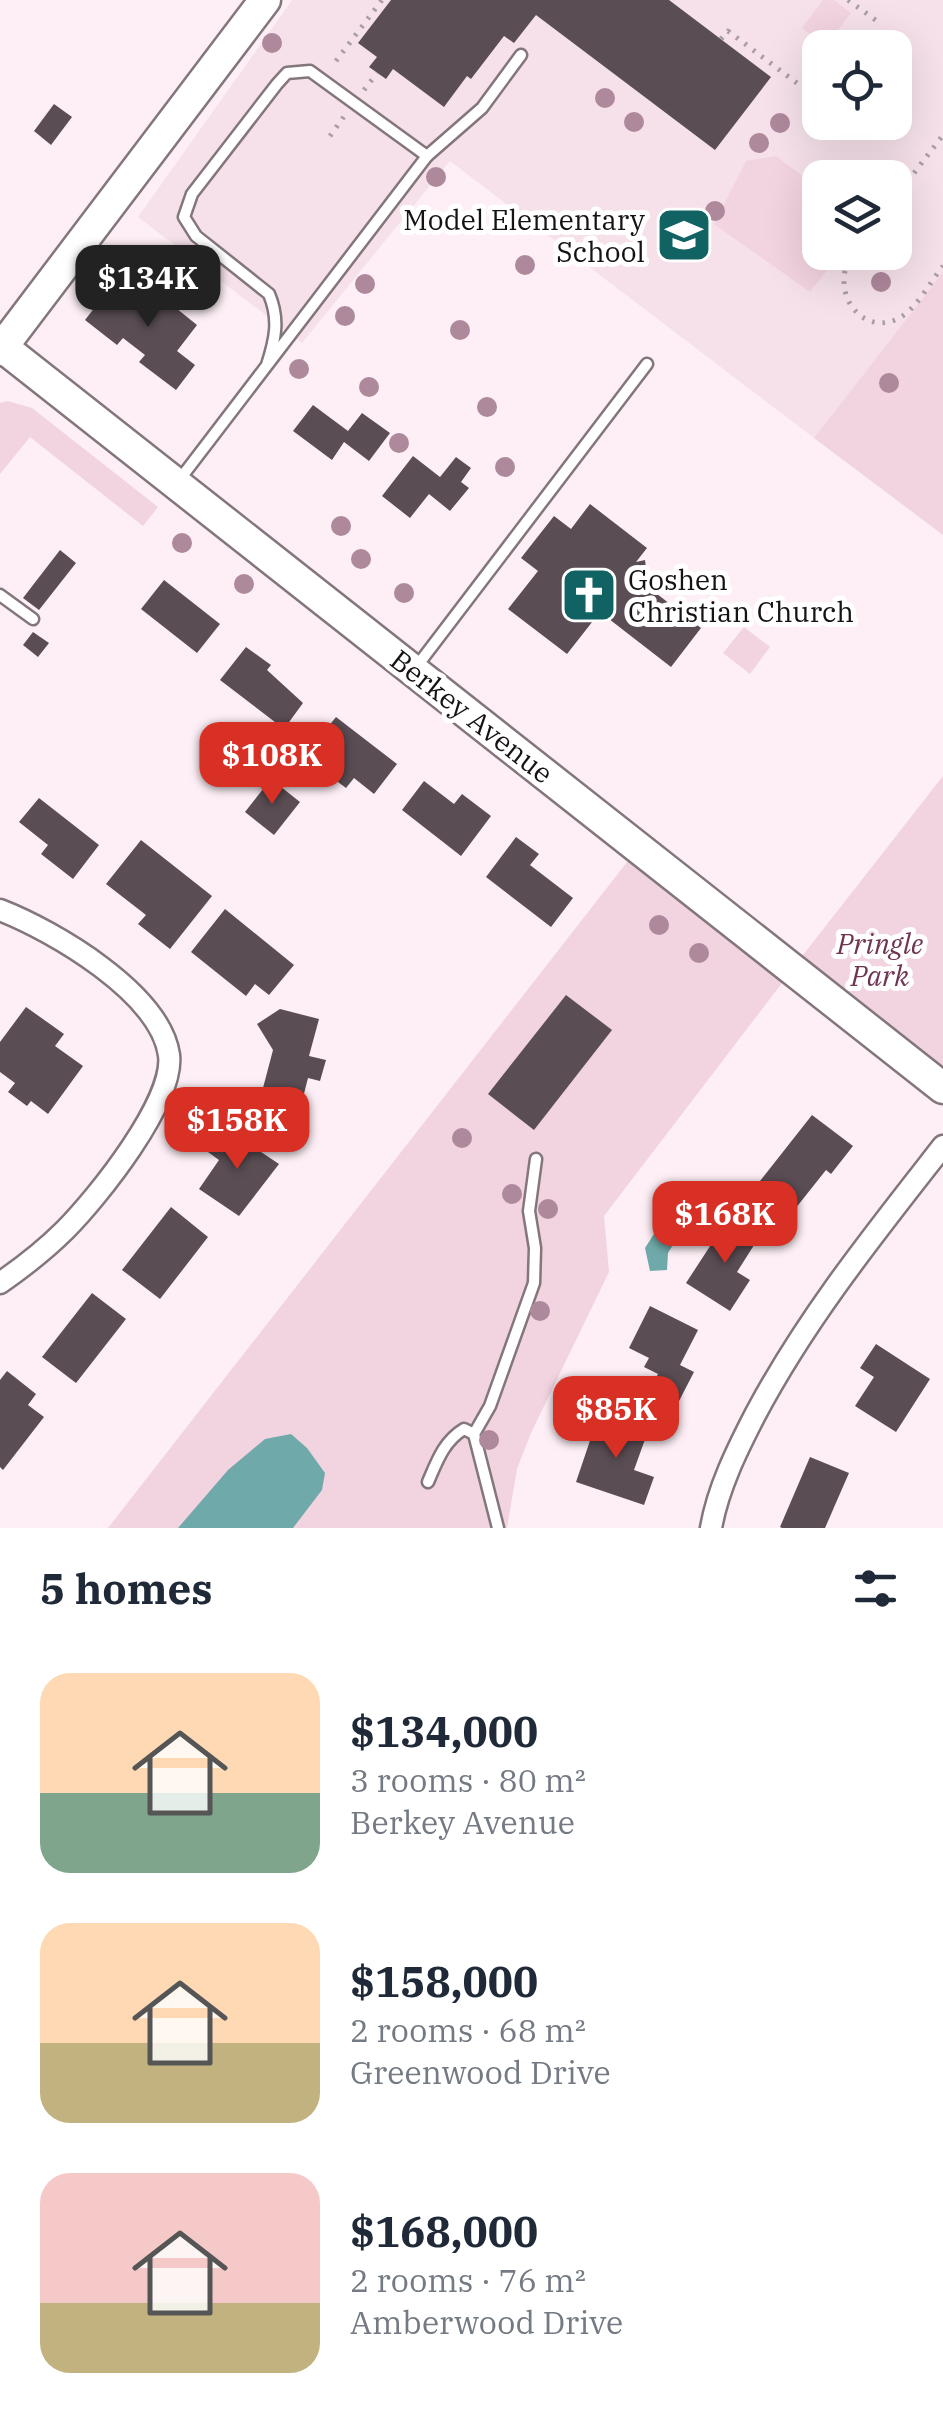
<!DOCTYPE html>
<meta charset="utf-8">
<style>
body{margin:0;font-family:"IBM Plex Serif",serif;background:#f2f2f3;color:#1f2937;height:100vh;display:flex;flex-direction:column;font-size:38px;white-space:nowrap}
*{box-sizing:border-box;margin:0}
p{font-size:32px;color:#747a83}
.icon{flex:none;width:55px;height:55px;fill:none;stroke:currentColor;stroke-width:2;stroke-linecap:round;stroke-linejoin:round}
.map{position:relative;height:1528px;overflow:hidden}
.panel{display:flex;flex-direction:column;background:#fff;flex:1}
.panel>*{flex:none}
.controls{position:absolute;left:802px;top:30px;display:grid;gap:20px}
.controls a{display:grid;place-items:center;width:110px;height:110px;border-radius:20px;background:#fff;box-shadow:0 10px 40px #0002;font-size:50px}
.price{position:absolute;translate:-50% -85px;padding:0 22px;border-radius:20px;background:#d93025;color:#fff;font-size:32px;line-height:65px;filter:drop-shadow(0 2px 5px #0008)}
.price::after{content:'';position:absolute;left:50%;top:60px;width:30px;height:22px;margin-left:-15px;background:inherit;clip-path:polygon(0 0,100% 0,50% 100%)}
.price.current{background:#222;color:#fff}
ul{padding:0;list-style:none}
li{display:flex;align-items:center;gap:30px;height:250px;padding:0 40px}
li span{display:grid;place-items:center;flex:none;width:280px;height:200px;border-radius:30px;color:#555}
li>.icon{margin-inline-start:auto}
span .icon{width:120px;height:120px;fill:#fffc;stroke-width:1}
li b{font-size:42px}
h2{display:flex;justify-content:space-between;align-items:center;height:120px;padding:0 40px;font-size:42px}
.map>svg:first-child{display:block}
.built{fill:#f6e1ea;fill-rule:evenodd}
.green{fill:#f2d3e0}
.water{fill:#70a9a9}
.building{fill:#5a4e54}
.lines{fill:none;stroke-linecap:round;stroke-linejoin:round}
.lane-casing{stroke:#83767c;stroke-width:15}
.street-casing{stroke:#83767c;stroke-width:25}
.secondary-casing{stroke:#83767c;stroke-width:35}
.path{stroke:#a89ea2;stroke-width:5;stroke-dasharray:2.5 8;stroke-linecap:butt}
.lane{stroke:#fff;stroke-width:10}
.street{stroke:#fff;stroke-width:20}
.secondary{stroke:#fff;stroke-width:30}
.tree{fill:#ae889b}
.labels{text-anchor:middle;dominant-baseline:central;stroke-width:10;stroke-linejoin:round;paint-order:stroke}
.poi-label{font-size:28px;fill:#161214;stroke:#fff;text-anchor:end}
.street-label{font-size:28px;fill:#161214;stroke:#fff}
.park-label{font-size:28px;font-style:italic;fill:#6e3452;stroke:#fff}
</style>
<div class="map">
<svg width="943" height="1528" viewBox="0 0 943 1528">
<rect width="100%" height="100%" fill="#fdeff5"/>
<path class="built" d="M292 0H943V272L814 438 450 161 302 343 138 217ZM820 48H895V122H820ZM820 178H895V252H820Z"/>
<g class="green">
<path d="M823 0H834L851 13 826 46 802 28Z"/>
<path d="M776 156 820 189V252L841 253 810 292 714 224 746 161Z"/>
<path d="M943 272V535L814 438Z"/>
<path d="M8 401 32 408 158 507 143 526 30 437 0 474V403Z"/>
<path d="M744 627 770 647 750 674 723 653Z"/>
<path d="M943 776V1088L792 970 604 1216 609 1272 531 1433 517 1469 507 1528H108L638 848 792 969Z"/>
</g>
<g class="water">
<path d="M664 1218 680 1227 681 1232 668 1253 667 1270 650 1271 645 1248Z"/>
<path d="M291 1434 307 1448 325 1473 322 1490 293 1528H178L228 1470 265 1439Z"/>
</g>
<g class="building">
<path d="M391 0H669L771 77 715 150 536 15 514 43 504 36 471 79 467 76 444 107 393 69 386 79 369 67 377 57 358 43Z"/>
<path d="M54 104 72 117 51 145 34 131Z"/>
<path d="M140 279 197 325 177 351 195 365 176 390 139 362 145 355 123 338 117 345 85 320 106 293 120 304Z"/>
<path d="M313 405 348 431 362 413 390 433 369 461 344 442 332 460 293 431Z"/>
<path d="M413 456 440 477 456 457 471 468 461 482 469 488 450 511 429 494 410 518 382 496Z"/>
<path d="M590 504 647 548 636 562 645 560 647 576 639 580 701 628 671 667 600 612 567 654 508 609 538 571 521 558 554 516 571 529Z"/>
<path d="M60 550 76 563 39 610 23 598Z"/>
<path d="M164 580 220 624 197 653 141 609Z"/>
<path d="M33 632 49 643 38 657 23 645Z"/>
<path d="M246 647 271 665 267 670 303 703 284 729 220 680Z"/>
<path d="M336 717 397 764 374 794 354 778 346 788 322 770 332 757 315 743Z"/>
<path d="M271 779 300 802 274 835 245 812Z"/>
<path d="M424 781 454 804 462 794 491 816 461 856 402 810Z"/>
<path d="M39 798 99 845 73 879 41 854 48 845 19 822Z"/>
<path d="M516 837 539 854 530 865 573 898 551 927 486 877Z"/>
<path d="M141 840 212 896 170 949 138 924 146 915 106 884Z"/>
<path d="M225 909 294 965 269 995 255 984 246 996 191 952Z"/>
<path d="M566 995 612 1030 534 1130 488 1094Z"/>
<path d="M26 1007 64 1034 55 1046 83 1066 48 1114 31 1101 27 1106 8 1092 15 1083 0 1072V1042Z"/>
<path d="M280 1009 319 1019 309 1056 326 1060 320 1081 308 1078 299 1113 259 1103 273 1050 257 1024Z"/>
<path d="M812 1115 853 1146 831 1174 826 1170 795 1209 760 1181Z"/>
<path d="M224 1127 279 1164 239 1216 199 1189 219 1160 208 1152Z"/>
<path d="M171 1207 208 1237 160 1299 122 1270Z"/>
<path d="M736 1217 761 1234 737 1272 750 1280 730 1311 686 1283 716 1237 721 1241Z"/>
<path d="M92 1293 126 1319 76 1383 42 1357Z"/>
<path d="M650 1306 698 1330 680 1365 694 1372 678 1403 650 1388 658 1374 644 1367 649 1358 629 1348Z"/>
<path d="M876 1344 930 1379 896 1432 855 1406 874 1377 860 1368Z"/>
<path d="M7 1371 36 1394 28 1405 44 1417 3 1470 0 1467V1380Z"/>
<path d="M599 1414 648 1431 634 1470 654 1477 644 1505 576 1482Z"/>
<path d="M810 1457 849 1473 825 1528H782L780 1527Z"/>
</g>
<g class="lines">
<g class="lane-casing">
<g id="lane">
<path d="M427 156 482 108 521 55"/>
<path d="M177 483 427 156 310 71 287 73 277 84 192 194 184 217 196 236 269 294C280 320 275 340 267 365"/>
<path d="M0 595 33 619"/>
<path d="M417 666 647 364"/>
<path d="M428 1482C437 1461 444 1441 464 1429L474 1434"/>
<path d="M498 1528 474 1434 490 1406 534 1283 535 1248 529 1211 536 1159"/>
</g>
</g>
<g class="street-casing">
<g id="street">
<path d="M0 910C54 931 160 993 169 1055 175 1101 97 1198 65 1230 45 1250 23 1267 0 1283"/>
<path d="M711 1528C718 1488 737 1450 755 1415 807 1317 875 1233 943 1146"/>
</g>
</g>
<g class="secondary-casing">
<g id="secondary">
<path d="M0 345 943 1088"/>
<path d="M0 350 265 0"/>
</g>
</g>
<g class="path">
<path d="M848 0 877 21"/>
<path d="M721 39 728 31 818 99"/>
<path d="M336 61 382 0"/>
<path d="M364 90 377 73"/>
<path d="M330 136 345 115"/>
<path d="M895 198 943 135"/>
<path d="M854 252C825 290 864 343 904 315 919 304 931 281 943 266"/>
</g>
<use href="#lane" class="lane"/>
<use href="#street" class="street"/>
<use href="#secondary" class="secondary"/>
</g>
<g class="tree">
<circle cx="272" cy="43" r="10"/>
<circle cx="605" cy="98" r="10"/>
<circle cx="634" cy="122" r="10"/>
<circle cx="780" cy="123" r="10"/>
<circle cx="759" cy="143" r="10"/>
<circle cx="436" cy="177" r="10"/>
<circle cx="715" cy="211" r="10"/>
<circle cx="525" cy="265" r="10"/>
<circle cx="881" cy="282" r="10"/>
<circle cx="365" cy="284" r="10"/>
<circle cx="345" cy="316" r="10"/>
<circle cx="460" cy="330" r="10"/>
<circle cx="299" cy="369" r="10"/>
<circle cx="889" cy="383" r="10"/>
<circle cx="369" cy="387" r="10"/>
<circle cx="487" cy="407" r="10"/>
<circle cx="399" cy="443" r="10"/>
<circle cx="505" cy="467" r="10"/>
<circle cx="341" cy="526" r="10"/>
<circle cx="182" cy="543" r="10"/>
<circle cx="361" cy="559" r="10"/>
<circle cx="244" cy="584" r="10"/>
<circle cx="404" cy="593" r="10"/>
<circle cx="659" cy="925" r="10"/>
<circle cx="699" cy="953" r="10"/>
<circle cx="462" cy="1138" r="10"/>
<circle cx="512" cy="1194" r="10"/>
<circle cx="548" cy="1209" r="10"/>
<circle cx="540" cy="1311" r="10"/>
<circle cx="489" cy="1440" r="10"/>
</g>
<defs>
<g id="school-square" transform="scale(2.875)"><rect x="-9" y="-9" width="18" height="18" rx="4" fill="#106263" stroke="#fff"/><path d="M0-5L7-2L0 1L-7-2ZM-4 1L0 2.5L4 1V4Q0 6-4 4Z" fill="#fff"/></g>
<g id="church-square" transform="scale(2.875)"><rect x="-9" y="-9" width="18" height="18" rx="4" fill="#106263" stroke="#fff"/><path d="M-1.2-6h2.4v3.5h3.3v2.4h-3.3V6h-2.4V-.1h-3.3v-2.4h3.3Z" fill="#fff"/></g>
</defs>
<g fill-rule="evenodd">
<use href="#school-square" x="684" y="235"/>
<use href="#church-square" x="589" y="595"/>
</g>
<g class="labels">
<g class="poi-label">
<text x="645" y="219">Model Elementary<tspan x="645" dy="32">School</tspan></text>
<text x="628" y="579" text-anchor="start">Goshen<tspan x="628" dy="32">Christian Church</tspan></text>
</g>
<g class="street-label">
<text transform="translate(472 716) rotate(38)">Berkey Avenue</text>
</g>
<g class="park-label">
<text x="880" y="943">Pringle<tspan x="880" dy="32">Park</tspan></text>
</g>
</g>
</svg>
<div class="controls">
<a><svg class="icon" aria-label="locate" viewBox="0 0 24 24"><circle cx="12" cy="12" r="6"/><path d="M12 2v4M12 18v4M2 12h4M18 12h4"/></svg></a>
<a><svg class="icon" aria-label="layers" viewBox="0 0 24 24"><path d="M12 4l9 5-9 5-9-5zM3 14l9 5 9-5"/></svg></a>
</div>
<b class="price current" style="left:148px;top:330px">$134K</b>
<b class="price" style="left:272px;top:807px">$108K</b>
<b class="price" style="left:237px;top:1172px">$158K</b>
<b class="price" style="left:725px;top:1266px">$168K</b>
<b class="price" style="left:616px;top:1461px">$85K</b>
</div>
<section class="panel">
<h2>5 homes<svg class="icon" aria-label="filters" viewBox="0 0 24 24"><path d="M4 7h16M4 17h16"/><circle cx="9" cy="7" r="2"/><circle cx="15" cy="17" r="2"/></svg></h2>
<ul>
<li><span style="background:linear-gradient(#ffd9b3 60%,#7fa58c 0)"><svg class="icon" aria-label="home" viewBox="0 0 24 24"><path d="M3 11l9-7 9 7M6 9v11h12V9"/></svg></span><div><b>$134,000</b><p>3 rooms · 80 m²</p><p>Berkey Avenue</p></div></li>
<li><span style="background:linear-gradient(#ffd9b3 60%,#c2b280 0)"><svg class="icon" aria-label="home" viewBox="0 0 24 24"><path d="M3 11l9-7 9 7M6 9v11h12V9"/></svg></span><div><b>$158,000</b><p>2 rooms · 68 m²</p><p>Greenwood Drive</p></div></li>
<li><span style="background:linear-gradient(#f6c9c9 65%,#c2b280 0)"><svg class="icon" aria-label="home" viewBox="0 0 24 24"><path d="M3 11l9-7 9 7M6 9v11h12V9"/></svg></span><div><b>$168,000</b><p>2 rooms · 76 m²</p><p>Amberwood Drive</p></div></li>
</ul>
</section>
